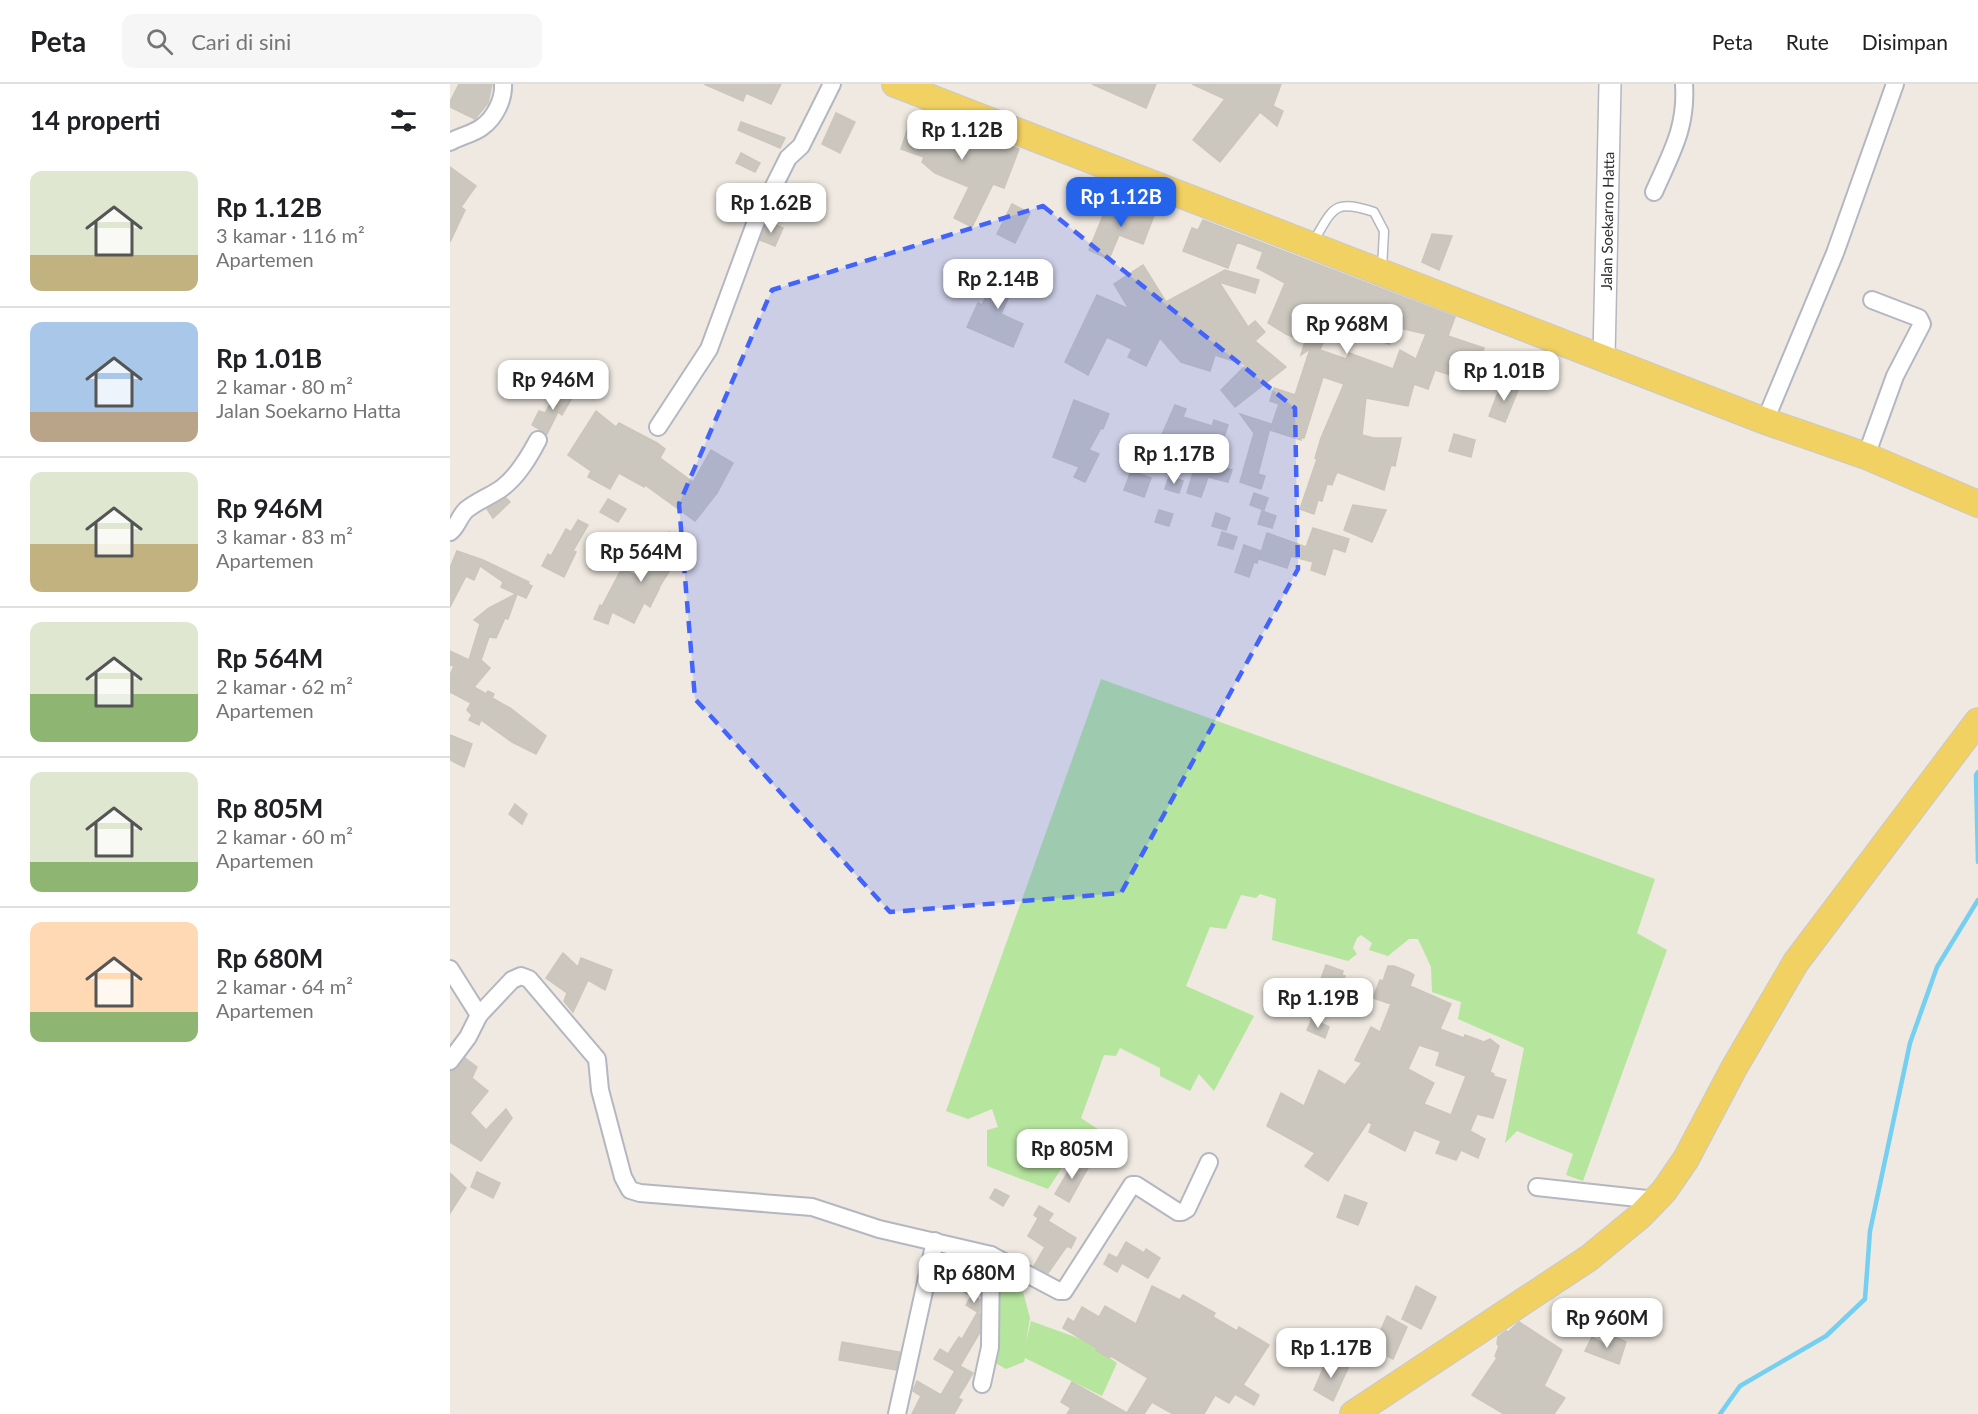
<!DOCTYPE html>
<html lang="id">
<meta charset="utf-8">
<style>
body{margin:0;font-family:Lato,sans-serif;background:#f6f6f6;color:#202124;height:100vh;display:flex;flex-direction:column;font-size:22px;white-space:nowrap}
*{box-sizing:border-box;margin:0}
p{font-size:20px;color:#757577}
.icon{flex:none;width:33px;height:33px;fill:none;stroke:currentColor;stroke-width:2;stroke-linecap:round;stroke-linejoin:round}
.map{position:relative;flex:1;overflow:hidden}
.sheet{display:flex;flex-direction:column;background:#fff;width:450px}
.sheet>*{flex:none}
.price{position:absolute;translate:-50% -51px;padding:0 14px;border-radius:12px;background:#fff;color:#222;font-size:20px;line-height:39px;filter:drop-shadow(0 2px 3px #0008)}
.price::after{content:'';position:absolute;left:50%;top:36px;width:18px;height:14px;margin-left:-9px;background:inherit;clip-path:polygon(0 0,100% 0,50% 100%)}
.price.current{background:#2563eb;color:#fff}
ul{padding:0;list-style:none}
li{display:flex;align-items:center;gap:18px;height:150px;padding:0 30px}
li+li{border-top:2px solid #e0e0e0}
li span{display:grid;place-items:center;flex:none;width:168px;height:120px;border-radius:12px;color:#555}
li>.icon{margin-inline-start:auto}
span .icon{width:72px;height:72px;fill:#fffc;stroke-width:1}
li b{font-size:26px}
h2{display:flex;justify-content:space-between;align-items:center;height:72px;padding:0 30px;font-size:26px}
header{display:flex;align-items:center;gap:36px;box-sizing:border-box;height:84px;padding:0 30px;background:#fff;border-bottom:2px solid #e0e0e0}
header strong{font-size:28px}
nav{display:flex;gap:33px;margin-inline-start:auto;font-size:21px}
.search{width:420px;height:54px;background:#f6f6f6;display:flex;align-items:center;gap:15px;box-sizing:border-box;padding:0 21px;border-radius:12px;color:#757577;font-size:22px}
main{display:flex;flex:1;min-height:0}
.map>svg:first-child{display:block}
.green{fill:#b6e59e}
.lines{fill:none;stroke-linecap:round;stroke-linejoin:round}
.stream{stroke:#75cff0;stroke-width:4.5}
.building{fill:#cbc7bf;stroke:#cbc5ba;stroke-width:1.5;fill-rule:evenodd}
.service-casing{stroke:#b4b7c1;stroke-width:11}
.minor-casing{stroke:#b4b7c1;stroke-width:20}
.tertiary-casing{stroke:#b4b7c1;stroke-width:24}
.primary-casing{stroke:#c9c9c9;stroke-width:28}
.service{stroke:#fff;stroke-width:8}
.minor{stroke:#fff;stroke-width:16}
.tertiary{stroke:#fff;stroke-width:21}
.primary{stroke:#f2d163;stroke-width:26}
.marked{fill:#4264fb;fill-opacity:0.2;stroke:#4264fb;stroke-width:4.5;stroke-dasharray:12 8;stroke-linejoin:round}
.labels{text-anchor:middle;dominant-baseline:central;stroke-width:4.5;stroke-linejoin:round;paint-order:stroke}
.street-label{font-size:15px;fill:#2e2e2e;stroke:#fff}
</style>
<header>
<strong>Peta</strong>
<div class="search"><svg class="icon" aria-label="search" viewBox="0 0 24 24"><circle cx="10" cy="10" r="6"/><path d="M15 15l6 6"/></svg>Cari di sini</div>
<nav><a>Peta</a><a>Rute</a><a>Disimpan</a></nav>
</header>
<main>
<section class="sheet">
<h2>14 properti<svg class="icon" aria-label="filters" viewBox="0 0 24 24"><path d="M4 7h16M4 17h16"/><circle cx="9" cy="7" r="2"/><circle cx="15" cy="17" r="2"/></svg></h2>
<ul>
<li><span style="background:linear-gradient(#dfe7d0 70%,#c2b280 0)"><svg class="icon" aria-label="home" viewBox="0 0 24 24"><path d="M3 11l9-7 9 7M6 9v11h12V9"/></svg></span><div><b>Rp 1.12B</b><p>3 kamar · 116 m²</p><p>Apartemen</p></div></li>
<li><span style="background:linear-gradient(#a9c7e8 75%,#b9a48a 0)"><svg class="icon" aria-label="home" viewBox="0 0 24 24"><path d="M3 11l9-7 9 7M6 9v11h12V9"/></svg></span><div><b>Rp 1.01B</b><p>2 kamar · 80 m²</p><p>Jalan Soekarno Hatta</p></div></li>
<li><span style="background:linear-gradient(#dfe7d0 60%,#c2b280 0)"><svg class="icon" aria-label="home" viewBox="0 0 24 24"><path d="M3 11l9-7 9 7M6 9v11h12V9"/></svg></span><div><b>Rp 946M</b><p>3 kamar · 83 m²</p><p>Apartemen</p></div></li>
<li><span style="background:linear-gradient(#dfe7d0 60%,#8fb573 0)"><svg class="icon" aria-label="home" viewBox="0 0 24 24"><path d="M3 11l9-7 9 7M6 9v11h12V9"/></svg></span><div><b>Rp 564M</b><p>2 kamar · 62 m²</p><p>Apartemen</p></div></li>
<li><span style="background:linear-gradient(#dfe7d0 75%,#8fb573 0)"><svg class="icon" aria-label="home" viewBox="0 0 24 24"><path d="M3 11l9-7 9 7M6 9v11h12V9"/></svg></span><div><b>Rp 805M</b><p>2 kamar · 60 m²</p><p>Apartemen</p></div></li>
<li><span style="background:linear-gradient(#ffd9b3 75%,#8fb573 0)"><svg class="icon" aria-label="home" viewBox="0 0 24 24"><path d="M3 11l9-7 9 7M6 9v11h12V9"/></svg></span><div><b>Rp 680M</b><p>2 kamar · 64 m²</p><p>Apartemen</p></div></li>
</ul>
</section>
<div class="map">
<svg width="1528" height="1330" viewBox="0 0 1528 1330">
<rect width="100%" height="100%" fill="#efe9e1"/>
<g class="green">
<path d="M651 595 1205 795 1187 849 1217 866 1133 1097 1116 1091 1123 1070 1067 1047 1055 1059 1074 964 1008 935 1011 918 982 908 981 883 968 855H959L938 872 919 866 922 859 911 851 907 854 903 864 907 870 898 877 822 856 826 815 810 810 806 814 791 811 776 845 760 843 736 902 804 932 764 1007 749 990 740 1007 710 992V984L670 964 666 972 654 971 631 1034 669 1059 654 1081 625 1064 598 1105 537 1082V1046L548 1043 542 1025 518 1035 496 1027Z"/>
<path d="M544 1175 567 1185 580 1234 576 1259 581 1237 636 1257 667 1279 652 1312 575 1274 574 1278 556 1285 542 1277Z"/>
</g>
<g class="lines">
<g class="stream">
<path d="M1528 688 1526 691 1528 778"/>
<path d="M1270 1330 1290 1302 1376 1252 1415 1215 1420 1147 1460 959 1487 883 1528 816"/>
</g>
</g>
<g class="building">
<path d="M9 0H42L38 19 25 35 0 23V18Z"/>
<path d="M254 0H331L321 20 296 9 293 17Z"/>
<path d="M642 0H706L696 24Z"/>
<path d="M742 0H831L823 22 833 27 827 42 810 28 770 78 743 56 775 15Z"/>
<path d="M386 29 405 38 390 69 372 60Z"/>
<path d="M462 32 537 55 538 53 569 65 554 104 543 100 522 143 504 134 519 103 485 89 472 78 474 73 451 65Z"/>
<path d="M291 38 335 54 330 64 288 46Z"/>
<path d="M291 69 310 79 305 88 286 79Z"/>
<path d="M0 83 26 102 11 123 15 126 0 158Z"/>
<path d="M659 117 684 127 686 122 705 129 693 160 669 151 659 175 639 166Z"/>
<path d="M562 120 580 129 565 159 547 150Z"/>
<path d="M753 136 1005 233 998 252 1034 264 1022 298 985 286 978 305 964 300 958 322 916 314 912 351 924 354H951L945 382 941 381 934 406 887 388 882 401 877 400 872 417 868 416 864 430 850 425 867 375 865 374 871 354 894 300 873 293 854 354H851V356L820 346 829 320 820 317 824 304 845 311 860 265 851 271 855 258 836 250 818 239 835 199 807 184 813 168 787 158 778 184 733 167 742 144 748 146ZM882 236 925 252 924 254 939 260 945 243 976 250 966 275 950 266 943 285 899 269 896 275 870 266Z"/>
<path d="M318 137 333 144 325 162 310 156Z"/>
<path d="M982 150 1002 152 989 186 972 178Z"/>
<path d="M552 180 570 189 551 230 573 240 563 263 517 243 528 219 532 221Z"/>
<path d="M693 181 716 218 775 186 809 196 805 209 769 198 798 243 805 237 815 248 805 257 836 283 785 323 771 306 796 281 765 271 760 287 731 278 710 254 696 282 678 273 682 265 657 253 638 291 615 278 647 211 679 225 664 200Z"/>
<path d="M1052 298 1069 304 1055 338 1039 332Z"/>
<path d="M109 304 123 312 112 331 108 328 97 350 82 341 89 327 95 329Z"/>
<path d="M624 316 659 330 653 345 651 344 639 366 649 370 635 398 624 393 629 383 603 373Z"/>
<path d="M725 321 736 325 733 333 762 342 764 336 778 341 774 353 770 352 761 380 782 386 778 398 758 393 751 413 737 409 748 372 732 367 733 364 710 355Z"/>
<path d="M146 327 166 343 169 339 207 359 215 365 210 374 243 398 261 366 283 379 267 409 245 437 195 401 194 403 169 389 160 405 138 393 141 387 118 371Z"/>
<path d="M790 330 821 340 808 390 815 392 811 405 790 398 804 349Z"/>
<path d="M1004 350 1025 356 1021 373 999 367Z"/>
<path d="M680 362 695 369 687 386 672 379Z"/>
<path d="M681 387 701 394 694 413 674 406Z"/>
<path d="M719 392 733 397 729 409 715 405Z"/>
<path d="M804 409 818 414 814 426 800 421Z"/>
<path d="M56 414 60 418 43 434 37 425Z"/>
<path d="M158 415 176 425 168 438 150 428Z"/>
<path d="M903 421 936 426 922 458 894 446Z"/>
<path d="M709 426 723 430 719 442 705 438Z"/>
<path d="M812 427 826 432 822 444 808 440Z"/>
<path d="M766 429 780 434 776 446 762 442Z"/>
<path d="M128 436 138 441 123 467 126 468 114 493 92 482 98 470 101 472 116 445 121 448Z"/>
<path d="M863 444 899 455 895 468 883 464 875 491 861 486 863 478 841 472 837 484 809 475 817 449 856 463Z"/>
<path d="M219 448 237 459 208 505H209L200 523 194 519 184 539 162 528 158 540 144 535 150 521 152 522 172 484 187 492 205 465 207 467Z"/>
<path d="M772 448 787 453 783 465 768 461Z"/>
<path d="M794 461 811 467 807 479 804 478 799 493 785 488Z"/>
<path d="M7 467 33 476 79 498 78 500 82 502 76 514 67 510 58 535 55 534 46 554 39 553 31 576 40 584 24 603 36 610 38 607 44 610 42 614 60 624 96 652 86 670 62 658 31 636 29 641 19 636 22 631 17 626 21 619 0 608V591L4 582 0 581V567L19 576 30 540 24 536 39 524 66 510 51 503 53 498 30 482 24 496 16 492 0 523V484Z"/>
<path d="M0 651 22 660 14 683 0 676Z"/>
<path d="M65 720 77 730 72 740 59 730Z"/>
<path d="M113 869 128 883 131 874 162 886 155 906 138 896 123 928 114 917 117 909 96 894Z"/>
<path d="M876 881 893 887 892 891 895 892 890 910 873 904 876 897 871 895Z"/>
<path d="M938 882H944L959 888 964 891 960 902 1001 920 990 945 1014 954 1015 951 1034 958 1040 955 1049 962 1040 988 1044 990 1043 992 1056 996 1043 1034 1027 1030 1020 1047 1035 1055 1028 1074 1011 1066 1006 1076 986 1069 991 1057 964 1046 955 1067 919 1048 922 1040 918 1038 878 1097 855 1082 865 1069 817 1042 831 1009 854 1022 869 986 895 1001 912 979 905 976 921 943 930 948 941 920 923 914 930 896 933 897ZM969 961 990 968 986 981 1016 992 1001 1031 974 1020 984 999 958 985Z"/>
<path d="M862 935 879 943 875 954 857 946Z"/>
<path d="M15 974 27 983 22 994 38 1007 20 1029 36 1046 56 1025 62 1034 31 1077 0 1058V987L8 984Z"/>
<path d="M626 1074 639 1082 619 1118 605 1110Z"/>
<path d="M27 1088 50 1099 43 1114 21 1103Z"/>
<path d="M0 1089 16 1104 0 1129Z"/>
<path d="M545 1105 559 1112 553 1122 540 1114Z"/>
<path d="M895 1111 917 1119 908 1141 887 1133Z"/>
<path d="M589 1122 603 1130 598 1137 626 1154 621 1164 617 1162 598 1189 584 1182 595 1163 578 1152 588 1134 584 1131Z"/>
<path d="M676 1158 694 1169 696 1165 710 1174 698 1194 672 1179 667 1188 654 1180 659 1170 667 1174Z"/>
<path d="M509 1192 523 1200 517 1210 503 1202Z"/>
<path d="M702 1202 730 1216 733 1211 765 1229 763 1233 787 1247 789 1243 819 1261 793 1301 809 1311 804 1321 785 1310 779 1319 765 1311 754 1330H723L702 1318 694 1330H617L621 1324 611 1318 622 1298 677 1329 698 1294 661 1272 659 1274 646 1266 647 1264 613 1244 618 1234 624 1238 632 1223 649 1233 655 1222 686 1240Z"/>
<path d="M966 1202 986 1213 971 1245 952 1235Z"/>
<path d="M522 1211 530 1216 529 1229 516 1221Z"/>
<path d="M527 1229 530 1231V1248L510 1282 523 1289 508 1314 512 1316 504 1330H462L471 1312 463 1307 467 1297 491 1311 505 1287 484 1275 490 1265 498 1270 509 1253 512 1255Z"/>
<path d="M937 1232 957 1243 943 1275 923 1265Z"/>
<path d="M1069 1238 1112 1266 1094 1302 1115 1314 1104 1330H1054L1022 1311 1047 1274 1045 1272 1049 1262 1047 1260 1048 1253 1056 1247 1058 1248Z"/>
<path d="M1163 1252 1176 1258 1169 1280 1135 1267 1142 1253 1158 1262Z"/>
<path d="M392 1258 450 1268 446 1286 389 1276Z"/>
<path d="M878 1273 898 1284 883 1317 864 1306Z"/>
</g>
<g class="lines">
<g class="service-casing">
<path id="service" d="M863 158C884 123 883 115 924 128L934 147 932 185"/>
</g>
<g class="minor-casing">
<g id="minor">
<path d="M0 58C10 52 23 50 32 43 45 34 54 15 53 0"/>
<path d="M1204 108C1221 69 1237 44 1234 0"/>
<path d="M1315 337 1385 169 1445 0"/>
<path d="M208 343 259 265 305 140 338 74 351 62 382 0"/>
<path d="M1416 372 1445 292 1472 240 1469 234 1422 216"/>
<path d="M0 448C7 443 9 433 16 426 27 417 41 412 52 404 68 392 79 373 88 356"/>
<path d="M0 885 29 931 18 953 0 977"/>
<path d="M29 931 62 896 71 892 79 895 147 975 150 1006 173 1093 180 1106 190 1109 362 1123 429 1145 541 1171 540 1263 532 1300"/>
<path d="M1087 1103 1206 1116"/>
<path d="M541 1171 609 1207H614L682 1101H686L728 1128H732L737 1125 759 1078"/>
<path d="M447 1330 485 1157"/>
</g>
</g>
<g class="tertiary-casing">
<path id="tertiary" d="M1154 273 1160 0"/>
</g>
<g class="primary-casing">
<g id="primary">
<path d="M445 0 1315 337 1416 372 1528 420"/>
<path d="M903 1330 1139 1174 1190 1132 1214 1107 1236 1075 1284 984 1346 878 1528 637"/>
</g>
</g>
<use href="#service" class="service"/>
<use href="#minor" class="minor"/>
<use href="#tertiary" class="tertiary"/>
<use href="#primary" class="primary"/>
</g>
<path class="marked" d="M593 122 845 324 848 485 671 809 440 828 245 615 229 420 322 206Z"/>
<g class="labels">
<g class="street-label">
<text transform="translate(1157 137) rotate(-89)">Jalan Soekarno Hatta</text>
</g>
</g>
</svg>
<b class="price" style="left:512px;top:77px">Rp 1.12B</b>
<b class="price current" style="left:671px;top:144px">Rp 1.12B</b>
<b class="price" style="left:321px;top:150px">Rp 1.62B</b>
<b class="price" style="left:548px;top:226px">Rp 2.14B</b>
<b class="price" style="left:897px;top:271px">Rp 968M</b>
<b class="price" style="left:1054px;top:318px">Rp 1.01B</b>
<b class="price" style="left:103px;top:327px">Rp 946M</b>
<b class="price" style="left:724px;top:401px">Rp 1.17B</b>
<b class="price" style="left:191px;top:499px">Rp 564M</b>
<b class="price" style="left:868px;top:945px">Rp 1.19B</b>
<b class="price" style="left:622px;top:1096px">Rp 805M</b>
<b class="price" style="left:524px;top:1220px">Rp 680M</b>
<b class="price" style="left:1157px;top:1265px">Rp 960M</b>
<b class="price" style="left:881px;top:1295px">Rp 1.17B</b>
</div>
</main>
